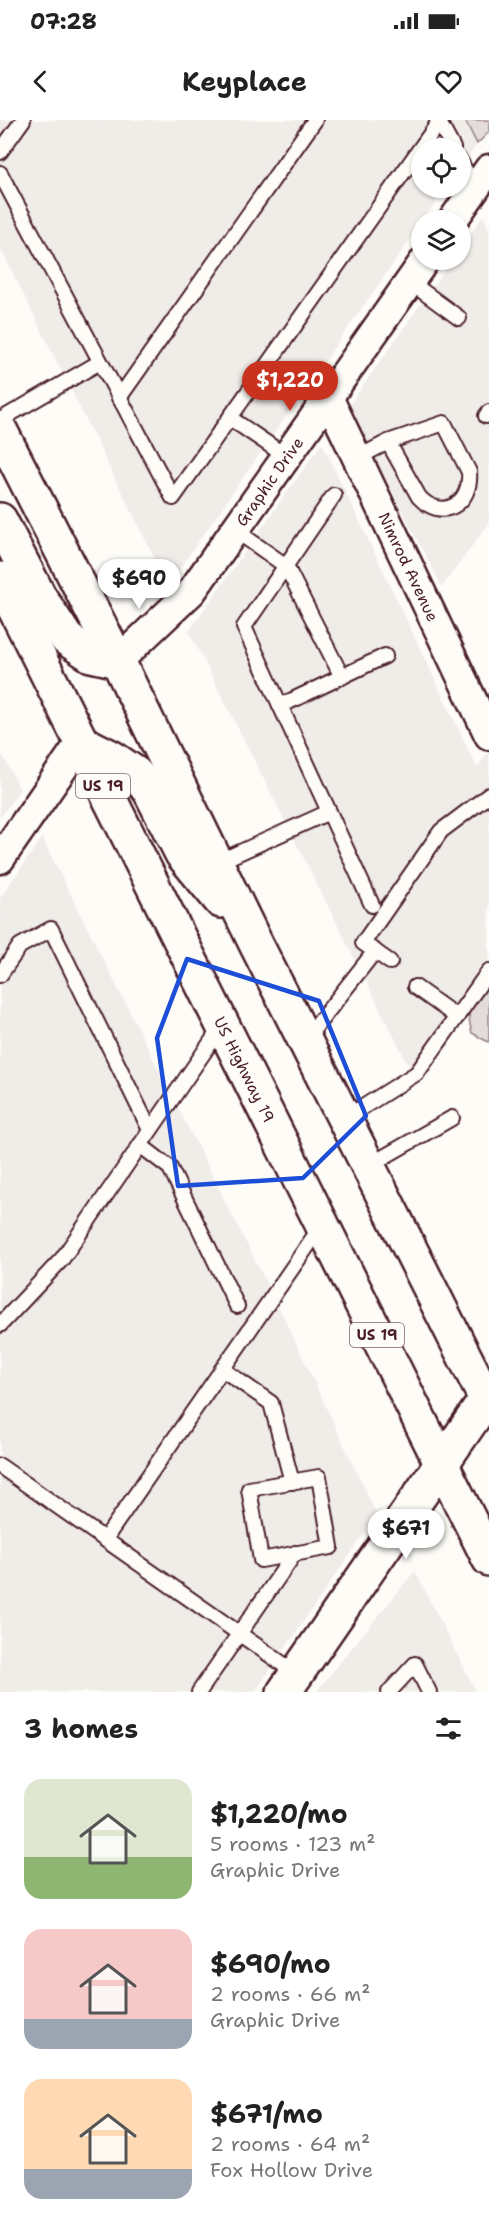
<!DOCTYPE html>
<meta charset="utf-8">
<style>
body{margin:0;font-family:"Shantell Sans",sans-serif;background:#f6f6f6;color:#222;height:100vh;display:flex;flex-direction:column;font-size:22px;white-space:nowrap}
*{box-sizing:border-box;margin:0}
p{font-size:20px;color:#767676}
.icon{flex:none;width:33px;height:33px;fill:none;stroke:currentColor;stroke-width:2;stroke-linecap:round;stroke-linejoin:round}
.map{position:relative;height:1572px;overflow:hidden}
.panel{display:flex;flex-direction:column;background:#fff;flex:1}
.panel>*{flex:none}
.fabs{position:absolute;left:411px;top:18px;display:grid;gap:12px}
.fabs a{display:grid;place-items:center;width:60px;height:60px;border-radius:50%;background:#fff;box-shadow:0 2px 4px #0004;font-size:30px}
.price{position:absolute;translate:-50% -51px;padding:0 14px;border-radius:21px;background:#fff;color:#222;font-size:20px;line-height:39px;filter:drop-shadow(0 2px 3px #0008)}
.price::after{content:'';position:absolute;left:50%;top:36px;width:18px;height:14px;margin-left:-9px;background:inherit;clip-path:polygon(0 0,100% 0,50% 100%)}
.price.on{background:#c8321e;color:#fff}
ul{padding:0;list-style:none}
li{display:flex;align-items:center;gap:18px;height:150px;padding:0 24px}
li span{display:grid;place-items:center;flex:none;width:168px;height:120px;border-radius:18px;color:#555}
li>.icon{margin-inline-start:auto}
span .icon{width:72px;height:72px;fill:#fffc;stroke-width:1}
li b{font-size:26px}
h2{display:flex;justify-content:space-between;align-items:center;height:72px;padding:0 24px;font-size:26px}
.status{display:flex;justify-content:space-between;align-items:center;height:42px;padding:0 30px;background:#fff;direction:ltr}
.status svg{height:16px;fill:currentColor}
header{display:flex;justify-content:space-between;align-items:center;height:78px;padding:0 24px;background:#fff;font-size:27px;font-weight:700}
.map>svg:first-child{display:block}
.built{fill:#f0ece8}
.green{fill:#e3dcda;stroke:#967e82;stroke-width:1.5}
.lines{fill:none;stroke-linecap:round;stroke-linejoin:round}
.service-casing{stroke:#4a1f2b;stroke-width:18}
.minor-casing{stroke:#4a1f2b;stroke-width:33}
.tertiary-casing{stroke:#4a1f2b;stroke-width:38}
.trunk-casing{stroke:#4a1f2b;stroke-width:38}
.service{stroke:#fdfcf7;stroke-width:14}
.minor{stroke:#fdfcf7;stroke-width:28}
.tertiary{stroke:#fdfcf7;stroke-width:33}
.trunk{stroke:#fdfcf7;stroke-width:33}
.marked{fill:none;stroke:#1d4ed8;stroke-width:4.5;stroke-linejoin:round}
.labels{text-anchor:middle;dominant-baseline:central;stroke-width:4.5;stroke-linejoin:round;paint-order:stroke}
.shield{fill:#fdfcf7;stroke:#806168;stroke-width:1.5}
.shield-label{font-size:15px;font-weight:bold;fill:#4a1f2b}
.street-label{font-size:16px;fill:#4a1f2b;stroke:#fdfcf7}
</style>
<div class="status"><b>07:28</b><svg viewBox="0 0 49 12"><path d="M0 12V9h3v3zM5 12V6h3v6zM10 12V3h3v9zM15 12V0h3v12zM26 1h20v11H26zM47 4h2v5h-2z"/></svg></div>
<header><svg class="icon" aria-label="back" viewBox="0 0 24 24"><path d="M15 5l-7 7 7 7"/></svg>Keyplace<svg class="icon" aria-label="heart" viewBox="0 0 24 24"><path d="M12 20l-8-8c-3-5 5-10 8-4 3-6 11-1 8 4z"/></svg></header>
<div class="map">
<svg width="489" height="1572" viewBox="0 0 489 1572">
<rect width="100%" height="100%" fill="#fdfcf7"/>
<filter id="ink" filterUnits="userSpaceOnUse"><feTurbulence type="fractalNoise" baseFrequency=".0167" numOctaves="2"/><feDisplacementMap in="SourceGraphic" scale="12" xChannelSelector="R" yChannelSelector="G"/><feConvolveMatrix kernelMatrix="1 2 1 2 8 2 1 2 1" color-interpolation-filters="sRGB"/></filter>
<g filter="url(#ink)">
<g class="built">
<path d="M0 0H465L477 24 461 47 460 28H422V68H446L168 465 0 127Z"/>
<path d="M483 96 489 108V403L442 467 348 287 452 140H460L461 128Z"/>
<path d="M322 323 477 648 489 631V859L417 962 189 511Z"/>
<path d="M0 630 20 669 0 697Z"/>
<path d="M42 718 285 1200 377 1395 255 1572H0V778Z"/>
<path d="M415 1451 476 1572H316Z"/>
</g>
<g class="green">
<path d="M465 0H489V12L477 24Z"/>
<path d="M489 859V921L488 922 472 913C464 885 474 881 489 859Z"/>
</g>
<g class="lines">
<g class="service-casing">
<g id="service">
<path d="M439 2 453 28"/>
<path d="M0 32 23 0"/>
<path d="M460 41 475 68"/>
<path d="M0 53 173 378 439 2 437 0"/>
<path d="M410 162 459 198"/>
<path d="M119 278 315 0"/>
<path d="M486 296 489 292"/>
<path d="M230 298 287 337"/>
<path d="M0 300 100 242"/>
<path d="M357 338 388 322 444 303 469 352C472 384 442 402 419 377L388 322"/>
<path d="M334 375 244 507 372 785"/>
<path d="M235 410 286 446 342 557"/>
<path d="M280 586 385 536"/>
<path d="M216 743 329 692"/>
<path d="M390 842 363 823 441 711 489 675"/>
<path d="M0 855 20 826 51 809 150 1010"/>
<path d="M415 867 457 897"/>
<path d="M306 919 375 831"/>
<path d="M344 999 417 953 489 851"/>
<path d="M140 1025 170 1048 237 1186"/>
<path d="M368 1046 452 998"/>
<path d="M0 1205 62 1139 222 906"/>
<path d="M222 1249 271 1283 292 1362"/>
<path d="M0 1346 297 1554"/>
<path d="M319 1357 331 1427 261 1440 249 1369Z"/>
<path d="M105 1419 322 1105"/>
<path d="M199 1572 295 1433"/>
<path d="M389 1572 415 1544 429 1572"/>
</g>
</g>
<g class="minor-casing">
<g id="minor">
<path d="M453 100 489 49"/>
<path id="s1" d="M328 277 489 615"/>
<path id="s2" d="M118 541 192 471 425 140"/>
<path d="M0 739 81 622"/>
</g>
</g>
<g class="tertiary-casing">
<path id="tertiary" d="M284 1572 489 1275"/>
</g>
<g class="trunk-casing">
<g id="trunk">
<path d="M0 310 118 541 255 822 489 1285"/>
<path d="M0 400 39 476 67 519 91 535 118 541"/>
<path id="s3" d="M0 459 489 1439"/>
<path d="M81 622 111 637 136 654 150 671 182 734 221 781"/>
</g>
</g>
<use href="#service" class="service"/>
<use href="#minor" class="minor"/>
<use href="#tertiary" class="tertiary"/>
<use href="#trunk" class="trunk"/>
</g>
</g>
<path class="marked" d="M187 839 319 881 366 996 303 1058 178 1066 157 918Z"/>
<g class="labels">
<g class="shield">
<rect x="76" y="654" width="54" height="24" rx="4.5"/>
<rect x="350" y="1203" width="54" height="24" rx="4.5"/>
</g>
<g class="shield-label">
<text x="103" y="666">US 19</text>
<text x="377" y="1215">US 19</text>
</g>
<g class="street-label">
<text stroke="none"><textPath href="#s2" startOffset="236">Graphic Drive</textPath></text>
<text stroke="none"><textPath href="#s1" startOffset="188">Nimrod Avenue</textPath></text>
<text stroke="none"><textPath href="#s3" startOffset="548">US Highway 19</textPath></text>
</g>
</g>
</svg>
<div class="fabs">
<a><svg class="icon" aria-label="locate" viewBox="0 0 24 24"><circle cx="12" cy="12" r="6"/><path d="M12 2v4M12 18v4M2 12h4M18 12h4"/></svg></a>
<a><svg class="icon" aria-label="layers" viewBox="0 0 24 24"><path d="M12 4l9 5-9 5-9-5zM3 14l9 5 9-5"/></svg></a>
</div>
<b class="price on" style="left:290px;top:292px">$1,220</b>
<b class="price" style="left:139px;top:490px">$690</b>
<b class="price" style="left:406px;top:1440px">$671</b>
</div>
<section class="panel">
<h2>3 homes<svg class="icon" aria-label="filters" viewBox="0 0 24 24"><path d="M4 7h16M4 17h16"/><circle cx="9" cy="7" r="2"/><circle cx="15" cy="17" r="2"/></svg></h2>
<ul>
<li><span style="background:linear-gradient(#dfe7d0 65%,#8fb573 0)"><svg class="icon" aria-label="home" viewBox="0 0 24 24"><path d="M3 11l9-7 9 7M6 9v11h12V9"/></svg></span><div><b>$1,220/mo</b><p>5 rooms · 123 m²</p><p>Graphic Drive</p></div></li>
<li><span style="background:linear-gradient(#f6c9c9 75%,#9aa5b1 0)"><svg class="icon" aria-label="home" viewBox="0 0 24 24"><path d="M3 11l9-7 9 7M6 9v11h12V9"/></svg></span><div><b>$690/mo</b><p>2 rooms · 66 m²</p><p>Graphic Drive</p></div></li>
<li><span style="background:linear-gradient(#ffd9b3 75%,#9aa5b1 0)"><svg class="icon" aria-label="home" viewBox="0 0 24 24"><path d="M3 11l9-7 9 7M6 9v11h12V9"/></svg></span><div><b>$671/mo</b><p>2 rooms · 64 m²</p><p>Fox Hollow Drive</p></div></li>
</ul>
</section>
